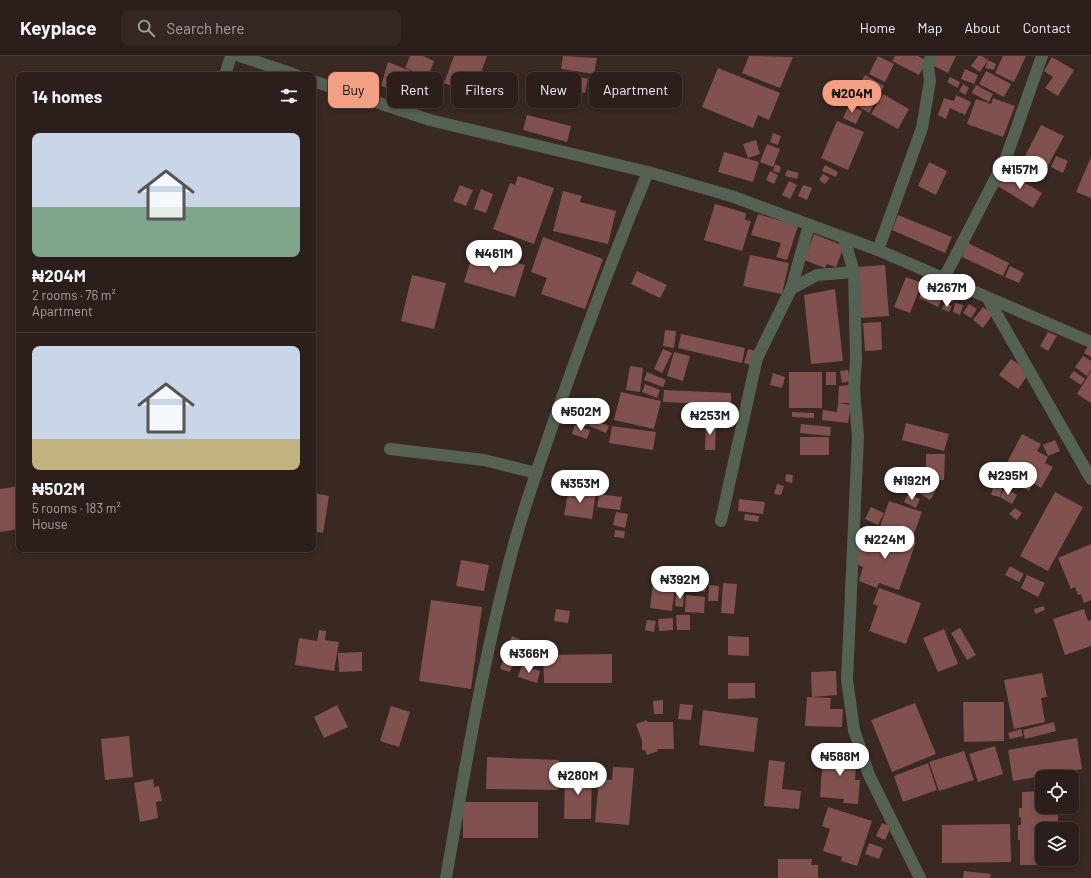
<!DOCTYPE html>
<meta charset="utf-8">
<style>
body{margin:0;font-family:Barlow,sans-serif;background:#342723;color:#f1f3f6;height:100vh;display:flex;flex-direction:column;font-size:15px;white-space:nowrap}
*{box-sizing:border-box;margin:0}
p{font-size:13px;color:#a6a2a2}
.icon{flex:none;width:22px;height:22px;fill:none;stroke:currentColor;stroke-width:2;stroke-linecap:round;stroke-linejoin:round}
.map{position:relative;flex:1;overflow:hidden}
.panel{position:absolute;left:16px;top:16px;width:300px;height:480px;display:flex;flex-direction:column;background:#2c1e1a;border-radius:8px;box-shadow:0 2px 6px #0003,0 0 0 1px #483c39}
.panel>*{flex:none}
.top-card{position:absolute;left:328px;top:16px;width:380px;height:36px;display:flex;gap:8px}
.buttons{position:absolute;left:1035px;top:714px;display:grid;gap:8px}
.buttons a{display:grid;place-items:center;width:44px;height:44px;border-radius:8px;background:#2c1e1a;box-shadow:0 2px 6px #0003,0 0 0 1px #483c39;font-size:20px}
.price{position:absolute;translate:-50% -34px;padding:0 9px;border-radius:14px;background:#fff;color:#222;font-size:13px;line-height:26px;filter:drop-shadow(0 1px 2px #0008)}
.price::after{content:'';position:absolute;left:50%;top:24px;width:12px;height:9px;margin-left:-6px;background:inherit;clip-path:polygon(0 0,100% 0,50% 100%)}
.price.selected{background:#f39f83;color:#111}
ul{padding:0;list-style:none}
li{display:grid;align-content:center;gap:8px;height:212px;padding:0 16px}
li+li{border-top:1px solid #483c39}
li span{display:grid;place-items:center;height:124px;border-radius:8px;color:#555}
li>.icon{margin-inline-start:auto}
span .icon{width:72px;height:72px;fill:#fffc;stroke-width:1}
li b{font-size:17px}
h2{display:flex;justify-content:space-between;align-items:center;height:48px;padding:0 16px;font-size:17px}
.tag{padding:0 14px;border-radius:8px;background:#2c1e1a;box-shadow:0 2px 6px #0003,0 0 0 1px #483c39;font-size:14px;line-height:36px}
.tag.selected{background:#f39f83;color:#111}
header{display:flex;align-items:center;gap:24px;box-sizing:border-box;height:56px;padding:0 20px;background:#2c1e1a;border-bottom:1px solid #483c39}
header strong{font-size:19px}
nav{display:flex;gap:22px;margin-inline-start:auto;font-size:14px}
.search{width:280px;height:36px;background:#342723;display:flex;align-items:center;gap:10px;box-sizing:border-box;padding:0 14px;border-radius:8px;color:#a6a2a2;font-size:15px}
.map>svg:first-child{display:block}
.building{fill:#80514e}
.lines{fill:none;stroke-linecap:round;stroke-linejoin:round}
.street{stroke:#556253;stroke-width:12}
</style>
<header>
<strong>Keyplace</strong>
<div class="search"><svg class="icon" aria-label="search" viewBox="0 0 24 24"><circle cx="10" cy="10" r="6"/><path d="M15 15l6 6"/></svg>Search here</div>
<nav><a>Home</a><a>Map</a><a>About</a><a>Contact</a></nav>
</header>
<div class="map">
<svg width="1091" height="822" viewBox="0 0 1091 822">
<rect width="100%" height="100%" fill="#3a2822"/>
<g class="building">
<path d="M410 0H423L434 5 428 21 405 12Z"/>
<path d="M454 0H487L473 38 444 27Z"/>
<path d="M563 0 597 2 594 18 561 13Z"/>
<path d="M749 0 793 1 780 32 742 17Z"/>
<path d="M878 0 894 8 885 26 869 18Z"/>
<path d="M895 0H918L927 5 919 19 892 5Z"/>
<path d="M934 0H956L948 17 930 8Z"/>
<path d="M978 0H982L988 4 980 16 971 10Z"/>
<path d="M1003 0H1026L1014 26 995 17Z"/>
<path d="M1052 1 1074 14 1058 40 1045 32 1053 21 1044 15Z"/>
<path d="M988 4 996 8 994 14 985 12Z"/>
<path d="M388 6 426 21 419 42 381 30Z"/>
<path d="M718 12 780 37 769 64 758 59 753 72 702 51Z"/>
<path d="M965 13 978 19 974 28 961 23Z"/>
<path d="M558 15 588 23 585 37 554 30Z"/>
<path d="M986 15 1011 28 1004 41 979 28Z"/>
<path d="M865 19 884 30 869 57 849 45Z"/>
<path d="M950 21 960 26 958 32 947 26Z"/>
<path d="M963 28 969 32 965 39 959 35Z"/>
<path d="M976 29 993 38 989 46 972 37Z"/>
<path d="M883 38 909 53 898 73 871 58Z"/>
<path d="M956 39 971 46 965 59 950 52 946 63 938 59 944 42 954 45Z"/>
<path d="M993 42 1015 50 1003 81 967 68 976 43 991 48Z"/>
<path d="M849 49 862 55 856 68 843 62Z"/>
<path d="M527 59 571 70 567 86 523 74Z"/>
<path d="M837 65 864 76 848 114 821 102Z"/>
<path d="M1041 69 1064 80 1046 113 1024 102Z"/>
<path d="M773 77 781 80 778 89 770 86Z"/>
<path d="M756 84 760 98 748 102 743 88Z"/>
<path d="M767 88 780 93 773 111 760 106Z"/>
<path d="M724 96 759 106 753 126 718 116Z"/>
<path d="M1056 100 1068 105 1063 117 1051 111Z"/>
<path d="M1091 101V142L1076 136Z"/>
<path d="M929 106 947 115 936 139 918 130Z"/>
<path d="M775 108 781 111 779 117 773 115Z"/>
<path d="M825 109 838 116 836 121 822 115Z"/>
<path d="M787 114 799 117 797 123 785 120Z"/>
<path d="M770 115 778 119 774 128 766 124Z"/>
<path d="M1007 116 1042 137 1033 152 998 130Z"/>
<path d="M823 118 830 122 825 128 819 124Z"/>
<path d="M518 120 554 132 534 188 493 173 510 127 515 129Z"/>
<path d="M789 125 797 129 790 143 782 139Z"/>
<path d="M460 129 473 134 466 150 453 145Z"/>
<path d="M803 129 812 132 807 144 798 140Z"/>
<path d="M481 133 493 138 486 157 474 153Z"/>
<path d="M563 135 582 140 580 146 616 155 608 188 553 175Z"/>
<path d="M715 148 746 157 745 164 751 165 742 195 704 184Z"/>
<path d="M758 158 798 170 787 204 776 201 781 187 751 179Z"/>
<path d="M898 159 952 181 945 197 892 174Z"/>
<path d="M814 178 844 190 836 211 827 208 825 212 804 204Z"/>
<path d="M543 181 603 203 585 253 541 238 547 222 531 216Z"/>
<path d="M968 187 1009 207 1003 220 962 201Z"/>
<path d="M474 194 525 209 515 241 464 226Z"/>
<path d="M750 199 789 207 782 238 743 230Z"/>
<path d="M885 209 889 260 860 262 856 211Z"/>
<path d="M1010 210 1024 217 1019 227 1005 221Z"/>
<path d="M637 215 667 229 660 242 631 228Z"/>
<path d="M412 219 446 227 434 273 401 265Z"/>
<path d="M906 221 922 227 910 257 894 251Z"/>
<path d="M925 228 945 236 938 251 919 242Z"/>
<path d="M835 233 843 305 811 308 804 239Z"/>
<path d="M962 234 969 237 966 245 958 242Z"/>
<path d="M949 237 955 239 953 246 946 244Z"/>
<path d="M945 247 952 250 949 256 942 253Z"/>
<path d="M955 247 963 249 960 259 953 256Z"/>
<path d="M969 248 977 253 971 262 963 257Z"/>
<path d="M983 251 993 258 983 272 973 264Z"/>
<path d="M881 266 882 294 865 295 863 267Z"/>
<path d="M665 274 676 275 674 292 663 290Z"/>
<path d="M1048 276 1057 280 1048 295 1040 290Z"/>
<path d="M681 278 745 292 742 307 678 292Z"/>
<path d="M1089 288 1091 290V301L1084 297Z"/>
<path d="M663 293 672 297 662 317 654 313Z"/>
<path d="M748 293 755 295 751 309 744 307Z"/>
<path d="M674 296 690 300 683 325 667 320Z"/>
<path d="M1083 300 1091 305V314L1087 320 1075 311Z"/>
<path d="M1011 303 1030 316 1018 333 999 319Z"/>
<path d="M630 310 643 312 640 336 626 334Z"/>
<path d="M848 314 850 325 842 327 840 315Z"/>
<path d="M1074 315 1085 323 1081 329 1069 321Z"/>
<path d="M1091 315V347L1077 338Z"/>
<path d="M647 316 666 324 663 331 644 324Z"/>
<rect x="789" y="316" width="33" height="36"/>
<rect x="826" y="316" width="10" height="13"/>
<path d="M773 317 785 321 782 332 770 329Z"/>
<path d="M645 328 660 334 657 342 642 336Z"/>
<path d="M849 329V347H838L839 330Z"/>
<path d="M664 334 731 337V349L663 346Z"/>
<path d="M621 336 661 345 654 373 614 364Z"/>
<path d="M838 347 851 349 848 367 822 364 823 354 837 356Z"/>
<path d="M580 355 591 357 588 370 577 368Z"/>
<path d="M792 356 814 357V362L792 361Z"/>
<path d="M592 363 609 370 606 377 589 370Z"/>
<path d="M706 367H716L715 394H705Z"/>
<path d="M906 367 949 378 944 395 902 384Z"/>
<path d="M801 368 831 371 830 380 800 377Z"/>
<path d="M575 369 590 374 587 383 572 378Z"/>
<path d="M612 370 656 376 653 394 609 387Z"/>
<path d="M1022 378 1041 388 1037 395 1048 401 1045 407 1053 411 1041 432 1033 427 1029 435 1017 428 1022 419 1014 415 1010 423 1001 418Z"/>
<rect x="800" y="381" width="29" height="18"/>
<path d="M1055 384 1060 395 1048 400 1043 389Z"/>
<path d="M926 398H945L944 424H926Z"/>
<path d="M786 418 793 419 792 427 785 425Z"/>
<path d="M995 423 1004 425 1000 441 991 439Z"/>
<path d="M918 424 936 434 930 444 913 433Z"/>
<path d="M777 428 784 430 781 439 774 438Z"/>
<path d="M19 430V473L0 476V433Z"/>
<path d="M569 432 596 436 592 463 564 459Z"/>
<path d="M1005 432 1017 439 1012 448 1000 441Z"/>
<path d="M1055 436 1083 451 1048 515 1020 500Z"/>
<path d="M313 437 329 440 323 477 313 475Z"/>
<path d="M599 438 622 441 620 454 597 451Z"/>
<path d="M908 438 920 443 916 452 904 446Z"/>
<path d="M739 443 765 446 763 458 738 455Z"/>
<path d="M889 445 922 456 912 483 880 471Z"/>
<path d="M871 451 884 457 878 469 865 463Z"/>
<path d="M1015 452 1022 457 1017 464 1009 458Z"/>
<path d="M616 456 628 458 625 472 613 469Z"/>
<path d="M745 458 759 460 758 466 744 464Z"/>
<path d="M615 474 625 475 624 482 614 481Z"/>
<path d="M874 477 888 481 890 477 916 486 899 534 879 527 877 532 859 525 863 511 854 507 860 490 868 493Z"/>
<path d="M1091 488V544L1084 547 1081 538 1078 539 1075 531 1071 533 1058 502Z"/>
<path d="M461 504 489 509 484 535 456 530Z"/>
<path d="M1010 510 1024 518 1019 526 1005 519Z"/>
<path d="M654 519 676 521 672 555 650 552Z"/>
<path d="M1027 519 1045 527 1038 541 1021 532Z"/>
<path d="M680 520 707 524 705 536 678 532Z"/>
<path d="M723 527 737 528 734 558 721 557Z"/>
<path d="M709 529 719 530 718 545H708Z"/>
<path d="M879 532 921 547 906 588 869 575 878 550 873 548Z"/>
<path d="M676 537 684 538 683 551 675 550Z"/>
<path d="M686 539 705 541 704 557 685 556Z"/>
<path d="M431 544 482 551 471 633 419 625Z"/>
<path d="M1044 550 1045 554 1035 558 1034 553Z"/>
<path d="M556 553 570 555 568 567 554 565Z"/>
<path d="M1084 553 1088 565 1091 564V590L1065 599 1053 563Z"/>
<path d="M676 559H690V574H677Z"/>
<path d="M673 562V574L659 575 658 563Z"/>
<path d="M647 564 656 565 654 576 645 574Z"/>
<path d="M960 572 976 599 967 604 951 577Z"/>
<path d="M944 573 958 608 938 616 923 582Z"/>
<path d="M319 574 326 575 325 584 339 586 334 615 295 609 299 582 317 585Z"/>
<path d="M512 580 521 584 510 616 500 613Z"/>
<path d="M728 580 749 581V600L728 599Z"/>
<path d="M362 596V615L339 616 338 597Z"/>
<path d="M612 598V627H544L543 599Z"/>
<path d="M522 609 540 615 537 627 518 621Z"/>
<path d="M836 615 837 639 812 641 811 616Z"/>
<path d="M1042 617 1047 641 1041 642 1045 666 1014 673 1004 624Z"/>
<path d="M728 627H755V642L728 643Z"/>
<path d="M807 641 831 642 830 653H843L842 671 805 670Z"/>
<path d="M663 644V658H654L653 645Z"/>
<path d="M963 646H1004V685L964 686Z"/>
<path d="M915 647 936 698 892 716 871 664Z"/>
<path d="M680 648 693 649 691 664 678 663Z"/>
<path d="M337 649 348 671 324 682 314 661Z"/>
<path d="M391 650 410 656 399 691 380 685Z"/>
<path d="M703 654 758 662 754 696 699 689Z"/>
<path d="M647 664V666H673L674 693H657L658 695 647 699 645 694H642V685L636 668Z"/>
<path d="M1054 666 1056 675 1025 683 1023 674Z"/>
<path d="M1021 673 1023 680 1010 683 1008 677Z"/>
<path d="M129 680 133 721 105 724 101 683Z"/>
<path d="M1077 682 1082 713 1013 725 1008 694Z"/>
<path d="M995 690 1003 718 978 726 969 698Z"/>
<path d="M835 694 857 695 855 724H860L858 748 843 747 844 743 820 741 823 698 835 699Z"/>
<path d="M964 695 974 724 939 735 929 706Z"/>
<path d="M487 701 559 704 558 734 486 733Z"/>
<path d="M769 704 785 706 782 733 801 735 799 753 764 750Z"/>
<path d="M928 707 937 734 903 746 894 720Z"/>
<path d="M613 711 634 712 629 769 595 766 599 723 612 724Z"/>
<path d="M565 717H592L591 763H564Z"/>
<path d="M153 723 154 731 159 730 162 745 156 746 158 762 140 766 134 727Z"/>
<path d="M1042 735V751H1058V773H1042V803H1055V809H1020V784H1018V769H1021V761L1019 762V752H1022V736Z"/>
<rect x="463" y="746" width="75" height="36"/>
<path d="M828 751 872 765 857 810 841 805 842 801 823 795 830 773 822 770Z"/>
<path d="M882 767 891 771 885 784 876 780Z"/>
<path d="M1010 768 1011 806 942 807V769Z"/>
<path d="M869 787 883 792 879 803 865 798Z"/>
<path d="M778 803H812L811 809H818V822H778Z"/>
<path d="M964 815 991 818 990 822H963Z"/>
</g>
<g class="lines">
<g class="street">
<path d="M240 0 296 19"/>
<path d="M225 19 231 0"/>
<path d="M313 25 430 64 648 116 731 140 878 194 1091 286"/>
<path d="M844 182 854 216 856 303 854 333 858 381 847 624 854 674 869 719 920 822"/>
<path d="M878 194 922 72 930 25 928 9 931 0"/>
<path d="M944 222 1006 102 1042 0"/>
<path d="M791 233 817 219 854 216"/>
<path d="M987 241 1091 423"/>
<path d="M390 393 484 404 536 417"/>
<path d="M721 465 757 302 791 233 809 169"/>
<path d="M446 822C463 725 479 627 503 531 516 475 535 420 554 365 583 281 614 198 648 116"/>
</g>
</g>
</svg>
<div class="buttons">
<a><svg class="icon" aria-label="locate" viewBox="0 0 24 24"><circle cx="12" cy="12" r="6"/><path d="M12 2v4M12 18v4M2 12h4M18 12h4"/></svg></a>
<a><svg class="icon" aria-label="layers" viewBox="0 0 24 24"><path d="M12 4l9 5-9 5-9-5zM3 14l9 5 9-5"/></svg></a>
</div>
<b class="price selected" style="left:852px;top:58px">₦204M</b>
<b class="price" style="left:1020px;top:134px">₦157M</b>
<b class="price" style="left:494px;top:218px">₦461M</b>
<b class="price" style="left:947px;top:252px">₦267M</b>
<b class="price" style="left:581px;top:376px">₦502M</b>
<b class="price" style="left:710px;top:380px">₦253M</b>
<b class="price" style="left:1008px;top:440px">₦295M</b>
<b class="price" style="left:912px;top:445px">₦192M</b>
<b class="price" style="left:580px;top:448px">₦353M</b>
<b class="price" style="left:885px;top:504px">₦224M</b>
<b class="price" style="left:680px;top:544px">₦392M</b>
<b class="price" style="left:529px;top:618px">₦366M</b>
<b class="price" style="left:840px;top:721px">₦588M</b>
<b class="price" style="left:578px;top:740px">₦280M</b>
<div class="top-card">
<a class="tag selected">Buy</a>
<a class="tag">Rent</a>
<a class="tag">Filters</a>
<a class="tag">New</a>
<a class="tag">Apartment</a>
</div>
<section class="panel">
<h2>14 homes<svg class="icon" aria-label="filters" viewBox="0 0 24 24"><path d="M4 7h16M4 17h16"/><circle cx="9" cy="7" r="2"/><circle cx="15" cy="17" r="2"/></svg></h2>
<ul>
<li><span style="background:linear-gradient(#c9d6e8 60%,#7fa58c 0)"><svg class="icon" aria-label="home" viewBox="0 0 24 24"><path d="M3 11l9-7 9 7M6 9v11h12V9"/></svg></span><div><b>₦204M</b><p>2 rooms · 76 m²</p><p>Apartment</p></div></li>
<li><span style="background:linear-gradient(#c9d6e8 75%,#c2b280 0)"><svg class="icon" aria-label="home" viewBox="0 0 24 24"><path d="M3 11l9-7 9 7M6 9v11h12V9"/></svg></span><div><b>₦502M</b><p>5 rooms · 183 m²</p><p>House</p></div></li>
</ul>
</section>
</div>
